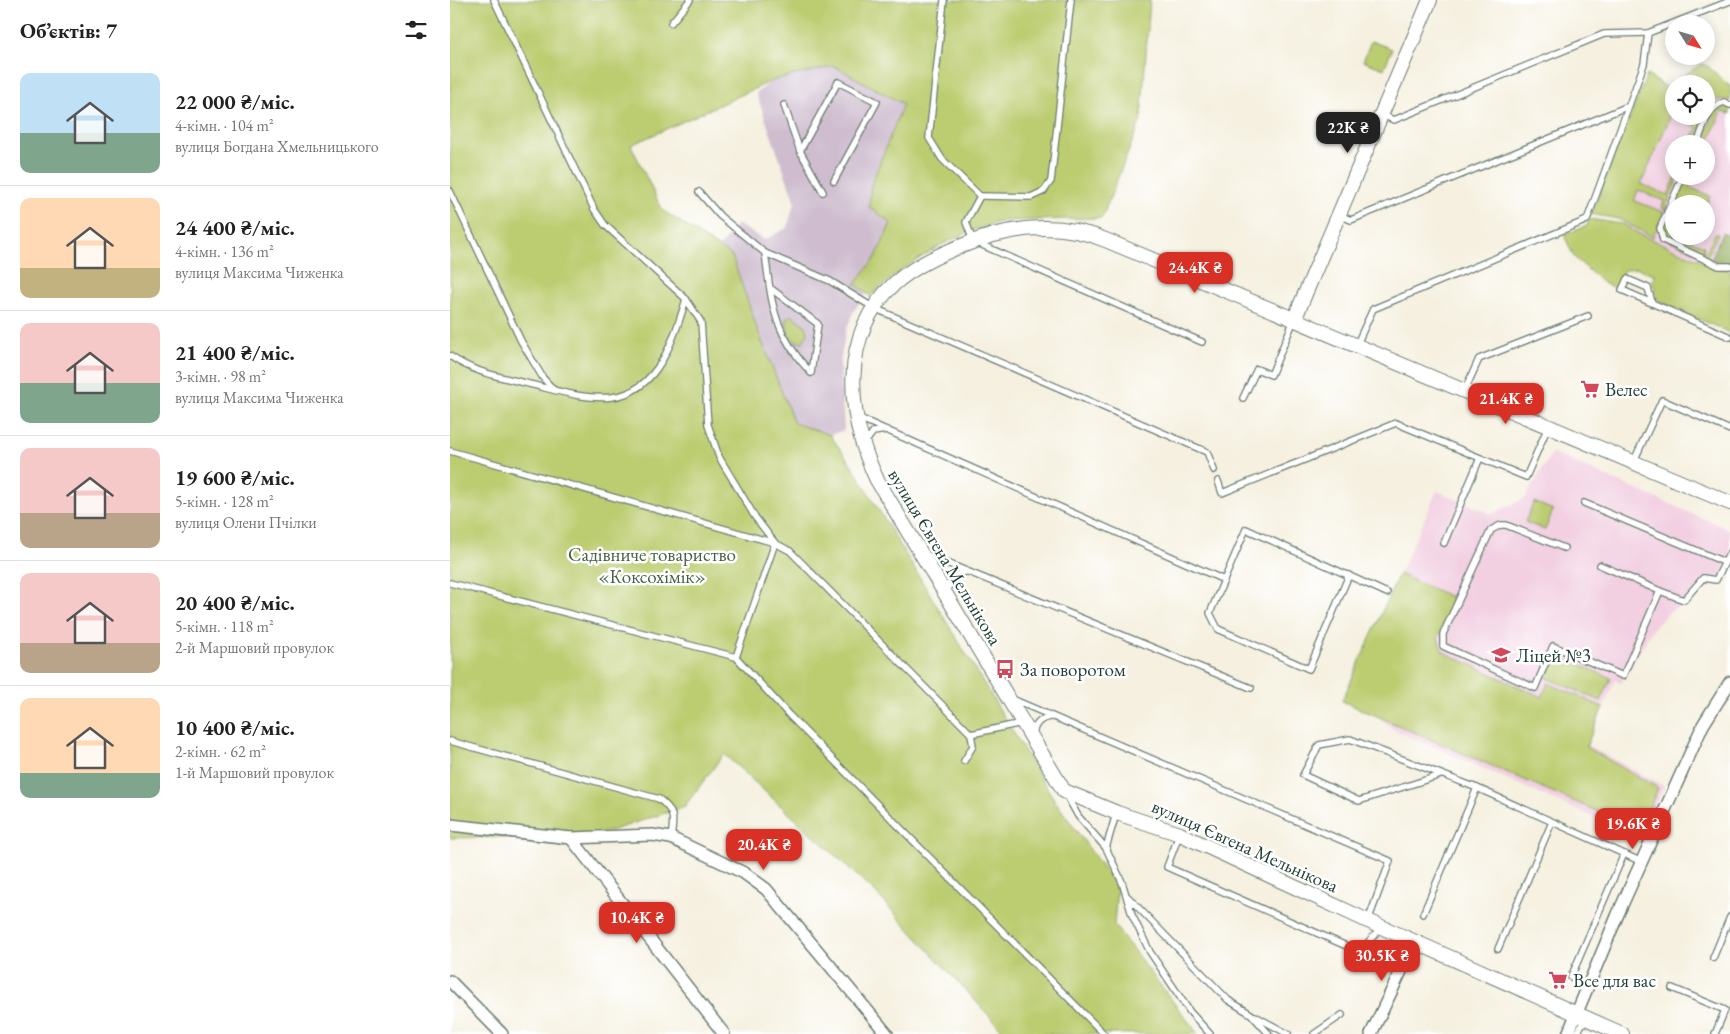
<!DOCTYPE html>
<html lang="uk">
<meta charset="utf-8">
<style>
body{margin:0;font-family:"EB Garamond",serif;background:#f2f2f2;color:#222;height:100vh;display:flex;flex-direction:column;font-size:19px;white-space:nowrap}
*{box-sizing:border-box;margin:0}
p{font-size:16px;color:#767676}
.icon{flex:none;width:28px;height:28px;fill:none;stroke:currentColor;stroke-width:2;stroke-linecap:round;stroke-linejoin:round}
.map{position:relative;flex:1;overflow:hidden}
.panel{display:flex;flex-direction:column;background:#fff;width:450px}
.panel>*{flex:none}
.needle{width:32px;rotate:127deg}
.controls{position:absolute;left:1215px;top:15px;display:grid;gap:10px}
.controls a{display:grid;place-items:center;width:50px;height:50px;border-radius:50%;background:#fff;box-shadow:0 2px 12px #0003;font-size:25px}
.price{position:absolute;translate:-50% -42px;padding:0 11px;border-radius:10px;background:#d93025;color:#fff;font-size:16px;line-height:32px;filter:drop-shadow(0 1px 2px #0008)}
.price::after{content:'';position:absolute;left:50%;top:30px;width:15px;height:11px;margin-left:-8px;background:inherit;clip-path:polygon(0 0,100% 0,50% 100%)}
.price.active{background:#222;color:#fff}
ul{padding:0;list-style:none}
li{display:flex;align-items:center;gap:15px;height:125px;padding:0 20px}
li+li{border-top:1px solid #e0e0e0}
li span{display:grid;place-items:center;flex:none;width:140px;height:100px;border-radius:10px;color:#555}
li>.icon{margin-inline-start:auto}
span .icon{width:60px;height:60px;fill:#fffc;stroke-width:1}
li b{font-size:21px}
h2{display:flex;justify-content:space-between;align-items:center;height:60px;padding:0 20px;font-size:21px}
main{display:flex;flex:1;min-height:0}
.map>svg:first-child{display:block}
.built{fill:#f2cfe1;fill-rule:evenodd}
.industrial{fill:#cfbdcf}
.green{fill:#bccc6f;stroke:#6e8452}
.forest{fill:#95b062;stroke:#5a764b}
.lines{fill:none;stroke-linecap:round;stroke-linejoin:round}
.service-casing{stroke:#6a7c70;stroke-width:8}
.minor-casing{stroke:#6a7c70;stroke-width:14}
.tertiary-casing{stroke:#6a7c70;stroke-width:16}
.service{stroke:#fff;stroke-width:5.5}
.minor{stroke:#fff;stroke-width:11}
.tertiary{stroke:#fff;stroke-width:14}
.labels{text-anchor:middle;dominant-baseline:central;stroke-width:5;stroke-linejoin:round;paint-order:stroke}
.poi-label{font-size:19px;fill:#1f3d34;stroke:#fff;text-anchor:start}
.park-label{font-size:19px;fill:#466143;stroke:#fff}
.street-label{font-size:19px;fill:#1f3d34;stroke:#fff}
</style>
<main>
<section class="panel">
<h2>Об’єктів: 7<svg class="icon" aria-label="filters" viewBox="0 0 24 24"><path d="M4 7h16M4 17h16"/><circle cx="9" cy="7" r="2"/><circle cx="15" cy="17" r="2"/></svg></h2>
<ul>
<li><span style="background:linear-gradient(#bfe0f5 60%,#7fa58c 0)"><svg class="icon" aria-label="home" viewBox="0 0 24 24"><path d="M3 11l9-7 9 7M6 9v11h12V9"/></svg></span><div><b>22 000 ₴/міс.</b><p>4-кімн. · 104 m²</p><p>вулиця Богдана Хмельницького</p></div></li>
<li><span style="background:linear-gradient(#ffd9b3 70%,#c2b280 0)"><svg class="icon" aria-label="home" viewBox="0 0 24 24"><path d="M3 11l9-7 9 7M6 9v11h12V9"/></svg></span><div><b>24 400 ₴/міс.</b><p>4-кімн. · 136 m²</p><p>вулиця Максима Чиженка</p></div></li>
<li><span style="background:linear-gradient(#f6c9c9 60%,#7fa58c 0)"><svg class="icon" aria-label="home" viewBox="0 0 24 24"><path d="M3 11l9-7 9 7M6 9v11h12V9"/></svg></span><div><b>21 400 ₴/міс.</b><p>3-кімн. · 98 m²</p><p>вулиця Максима Чиженка</p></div></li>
<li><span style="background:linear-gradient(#f6c9c9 65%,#b9a48a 0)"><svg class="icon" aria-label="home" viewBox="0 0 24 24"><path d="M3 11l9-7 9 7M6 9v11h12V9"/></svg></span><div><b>19 600 ₴/міс.</b><p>5-кімн. · 128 m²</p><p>вулиця Олени Пчілки</p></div></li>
<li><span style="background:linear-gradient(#f6c9c9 70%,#b9a48a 0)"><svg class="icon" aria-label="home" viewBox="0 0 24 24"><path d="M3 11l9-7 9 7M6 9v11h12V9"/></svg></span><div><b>20 400 ₴/міс.</b><p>5-кімн. · 118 m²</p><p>2-й Маршовий провулок</p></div></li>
<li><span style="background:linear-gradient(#ffd9b3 75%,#7fa58c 0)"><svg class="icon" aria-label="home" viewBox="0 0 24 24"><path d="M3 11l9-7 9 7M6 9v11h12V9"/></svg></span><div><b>10 400 ₴/міс.</b><p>2-кімн. · 62 m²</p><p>1-й Маршовий провулок</p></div></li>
</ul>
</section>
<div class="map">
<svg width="1280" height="1034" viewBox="0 0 1280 1034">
<rect width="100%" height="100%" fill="#fff"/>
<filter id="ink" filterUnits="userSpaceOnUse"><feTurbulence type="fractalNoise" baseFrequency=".02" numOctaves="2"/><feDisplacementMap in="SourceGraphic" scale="10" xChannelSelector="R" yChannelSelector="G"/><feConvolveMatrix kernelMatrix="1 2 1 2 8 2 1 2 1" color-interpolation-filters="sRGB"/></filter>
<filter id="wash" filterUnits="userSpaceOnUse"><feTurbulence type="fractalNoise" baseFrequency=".0096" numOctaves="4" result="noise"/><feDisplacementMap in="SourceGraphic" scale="20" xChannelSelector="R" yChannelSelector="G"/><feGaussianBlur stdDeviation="1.12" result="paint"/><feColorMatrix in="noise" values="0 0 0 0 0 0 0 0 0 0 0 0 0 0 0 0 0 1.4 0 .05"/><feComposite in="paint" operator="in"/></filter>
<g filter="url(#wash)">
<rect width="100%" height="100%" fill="#f5f0df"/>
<g class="built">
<path d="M1256 88 1280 97V295L1165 243 1224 109V116H1256ZM1224 144H1256V176H1224ZM1224 204H1256V236H1224Z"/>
<path d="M1102 453 1280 530V558L1265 585 1256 588 1238 604 1220 611 1202 630 1171 683 1165 680 1137 745 1214 786 1191 838 943 729 926 715 893 700 987 491 1042 514 1075 498Z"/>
</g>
<path class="industrial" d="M384 66 453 104 421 185 420 207 441 223 426 257 405 284 417 293 403 312 395 334 390 364 394 430 380 435 344 423 308 331 282 256 269 248 287 224 314 240 337 228 345 202 306 93 324 80Z"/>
<g class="green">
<path d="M0 0H700L691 120 652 218 553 221 523 230 493 244 454 268 420 296 405 284 426 257 441 223 419 207 421 185 453 104 384 66 324 80 181 145 212 210 282 256 308 331 344 423 380 435 401 464 605 801 667 887 664 925 748 1034H556L423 890 274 754 234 807 117 845 62 837 0 838Z"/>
<path d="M921 41 942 49 934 69 913 61Z"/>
<path d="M1251 64C1260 64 1270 80 1280 86V101C1270 97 1262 100 1258 111L1256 106 1261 97 1256 94V84H1224V116H1231L1248 124 1252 116H1255L1245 141 1242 139 1247 127 1221 115 1191 184 1218 195 1226 176H1229L1215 210 1212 208 1214 201 1188 190 1184 201 1214 212 1203 237 1168 219 1141 214 1197 75 1216 87Z"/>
<path d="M1273 107 1280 108V114L1272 111 1259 140 1253 138 1266 111Z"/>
<path d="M1237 176H1244L1239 187 1260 196 1256 206 1244 200 1242 204 1227 199Z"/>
<path d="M1224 205V223L1220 232 1224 233V236H1230L1254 246 1253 250 1257 251 1265 233 1268 234 1257 257 1216 239 1213 230Z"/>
<path d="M1139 219 1173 224 1189 234 1271 269 1280 271V333L1209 301 1204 292 1205 286 1201 285 1205 275 1187 268 1174 270 1165 288 1153 283 1124 257 1114 235 1137 226Z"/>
<path d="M341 315 356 326 358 333 353 342 344 341 338 333 336 319Z"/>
<path d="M1084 502 1103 510 1095 530 1075 522Z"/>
<path d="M949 574 1004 598 988 638 993 652 1092 697 1098 683 1153 707 1136 747 1208 788 1190 830 892 701Z"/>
<path d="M1107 655 1161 678 1151 701 1097 678Z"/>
</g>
<path class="forest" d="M1272 233 1280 236V262L1277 264 1261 259Z"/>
</g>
<g filter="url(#ink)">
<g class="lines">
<g class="service-casing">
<g id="service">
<path d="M44 0 144 209 155 225 236 299 251 322 258 425 269 457 305 517 325 543 340 551 521 734 572 723"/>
<path d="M494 0 479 138 492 159 530 196 516 222 523 241 752 342"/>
<path d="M221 23 240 0"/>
<path d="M334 105 350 151"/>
<path d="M932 115 944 120 1154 34 1198 33"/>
<path d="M1247 144C1253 129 1257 107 1274 102L1280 105"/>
<path d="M1233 176 1210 228 1213 240 1269 266H1280"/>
<path d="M0 191 71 341 93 378 103 389"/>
<path d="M249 192 270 216 315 253 380 281 424 308 757 452 764 470"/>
<path d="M373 192 350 151 388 82 427 102 384 181"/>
<path d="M530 196 581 197 594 191 601 181 621 0"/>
<path d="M889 215 901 220 1176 107"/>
<path d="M315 253C322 306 323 332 361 373L368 324 320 288"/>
<path d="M1202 303 1198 288 1177 279 1172 290 1280 337"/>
<path d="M906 346 923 309 1137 220 1194 64 1198 33 1280 1"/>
<path d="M0 356C24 373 52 377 79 384 105 390 134 400 162 397 208 392 225 337 236 299"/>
<path d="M1014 392 1029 359 1138 316"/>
<path d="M793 398 807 369 821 375 844 320"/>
<path d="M407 417 774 580"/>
<path d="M415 443 423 432 437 430"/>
<path d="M0 451 325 543 286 657 339 715 654 1034"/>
<path d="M1183 463 1212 400 1280 430"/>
<path d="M768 481 772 493 946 423 1076 477 1098 427"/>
<path d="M1134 503 1274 562"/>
<path d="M994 543 1030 458"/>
<path d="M1114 548 1056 525H1051L1041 530 993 634V646L1085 688 1103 646 1173 676 1210 591 1234 600 1253 578 1266 580 1280 552"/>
<path d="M475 554 801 688"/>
<path d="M1150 565 1210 591"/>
<path d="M899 575 859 669 768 629 760 613 796 529 937 593"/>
<path d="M0 583 286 657"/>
<path d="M497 592C499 581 504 573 516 572"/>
<path d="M562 699 940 861 918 921"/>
<path d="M583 734C585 723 591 718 602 717"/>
<path d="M0 741 209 799C225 811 224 819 221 838"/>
<path d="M514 761 523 746 521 734"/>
<path d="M991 775 909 801 853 775 869 745 900 739 1027 788 1192 862"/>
<path d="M617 796 628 816 656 848"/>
<path d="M666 814 656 848 672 882 682 915 700 952 740 1012 760 1034"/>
<path d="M729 835 717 867 910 952 931 927"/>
<path d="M678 897 778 1000 801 1014 819 1034"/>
<path d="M973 914 1027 788"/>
<path d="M1048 949 1102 822"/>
<path d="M1263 958 1280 917"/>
<path d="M1121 977 1174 854"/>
<path d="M1222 988 1275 1010 1265 1034"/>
<path d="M805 1016 838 1034"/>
<path d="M864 1034 892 1015"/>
<path d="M1127 1034 1132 1024 1138 1021"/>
</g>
</g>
<g class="minor-casing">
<g id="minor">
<path d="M0 825 121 838 202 835 221 838 294 873 316 889 437 1034"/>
<path d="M121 838 274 1034"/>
<path d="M0 981 52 1034"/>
<path d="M921 1034 965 942"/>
<path d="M1118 1034 1168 914 1253 725 1280 682"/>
</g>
</g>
<g class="tertiary-casing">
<g id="tertiary">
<path d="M844 320 980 0"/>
<path d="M1172 1034 918 921 730 834 667 813 614 791 427 480C397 417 388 335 445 283 465 266 490 254 514 245 561 226 611 221 658 241L1280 503"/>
</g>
</g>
<use href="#service" class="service"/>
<use href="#minor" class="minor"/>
<use href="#tertiary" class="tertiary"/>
</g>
</g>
<defs>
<g id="supermarket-bare" transform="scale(1.5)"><path d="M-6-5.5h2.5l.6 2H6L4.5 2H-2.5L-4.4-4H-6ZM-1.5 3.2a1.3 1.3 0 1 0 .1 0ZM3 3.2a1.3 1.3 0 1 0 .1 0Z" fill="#d1495b" stroke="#fff" stroke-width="2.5" paint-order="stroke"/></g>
<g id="school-bare" transform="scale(1.5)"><path d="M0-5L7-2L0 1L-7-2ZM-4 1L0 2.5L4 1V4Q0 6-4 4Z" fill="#d1495b" stroke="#fff" stroke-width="2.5" paint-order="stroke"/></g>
<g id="bus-bare" transform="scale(1.5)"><path d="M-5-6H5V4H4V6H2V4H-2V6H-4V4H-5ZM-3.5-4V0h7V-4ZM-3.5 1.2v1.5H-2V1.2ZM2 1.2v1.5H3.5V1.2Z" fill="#d1495b" stroke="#fff" stroke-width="2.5" paint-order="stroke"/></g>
</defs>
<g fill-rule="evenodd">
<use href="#supermarket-bare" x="1140" y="389"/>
<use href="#school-bare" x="1051" y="655"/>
<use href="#bus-bare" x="555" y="669"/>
<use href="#supermarket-bare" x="1108" y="980"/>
</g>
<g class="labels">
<g class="poi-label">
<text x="1155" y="389">Велес</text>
<text x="1066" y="655">Ліцей №3</text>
<text x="570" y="669">За поворотом</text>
<text x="1123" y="980">Все для вас</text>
</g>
<g class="park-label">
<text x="202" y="554">Садівниче товариство<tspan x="202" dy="22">«Коксохімік»</tspan></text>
</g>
<g class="street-label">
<text transform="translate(495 557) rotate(59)">вулиця Євгена Мельнікова</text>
<text transform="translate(795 846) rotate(24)">вулиця Євгена Мельнікова</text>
</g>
</g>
</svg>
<div class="controls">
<a><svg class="needle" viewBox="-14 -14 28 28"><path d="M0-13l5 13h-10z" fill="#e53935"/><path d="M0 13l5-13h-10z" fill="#767676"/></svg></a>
<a><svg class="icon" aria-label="locate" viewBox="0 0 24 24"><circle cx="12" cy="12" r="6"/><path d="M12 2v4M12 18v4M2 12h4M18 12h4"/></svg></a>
<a>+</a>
<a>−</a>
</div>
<b class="price active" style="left:898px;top:154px">22K ₴</b>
<b class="price" style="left:745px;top:294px">24.4K ₴</b>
<b class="price" style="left:1056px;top:425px">21.4K ₴</b>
<b class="price" style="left:1183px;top:850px">19.6K ₴</b>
<b class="price" style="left:314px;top:871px">20.4K ₴</b>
<b class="price" style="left:187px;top:944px">10.4K ₴</b>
<b class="price" style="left:932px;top:982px">30.5K ₴</b>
</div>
</main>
